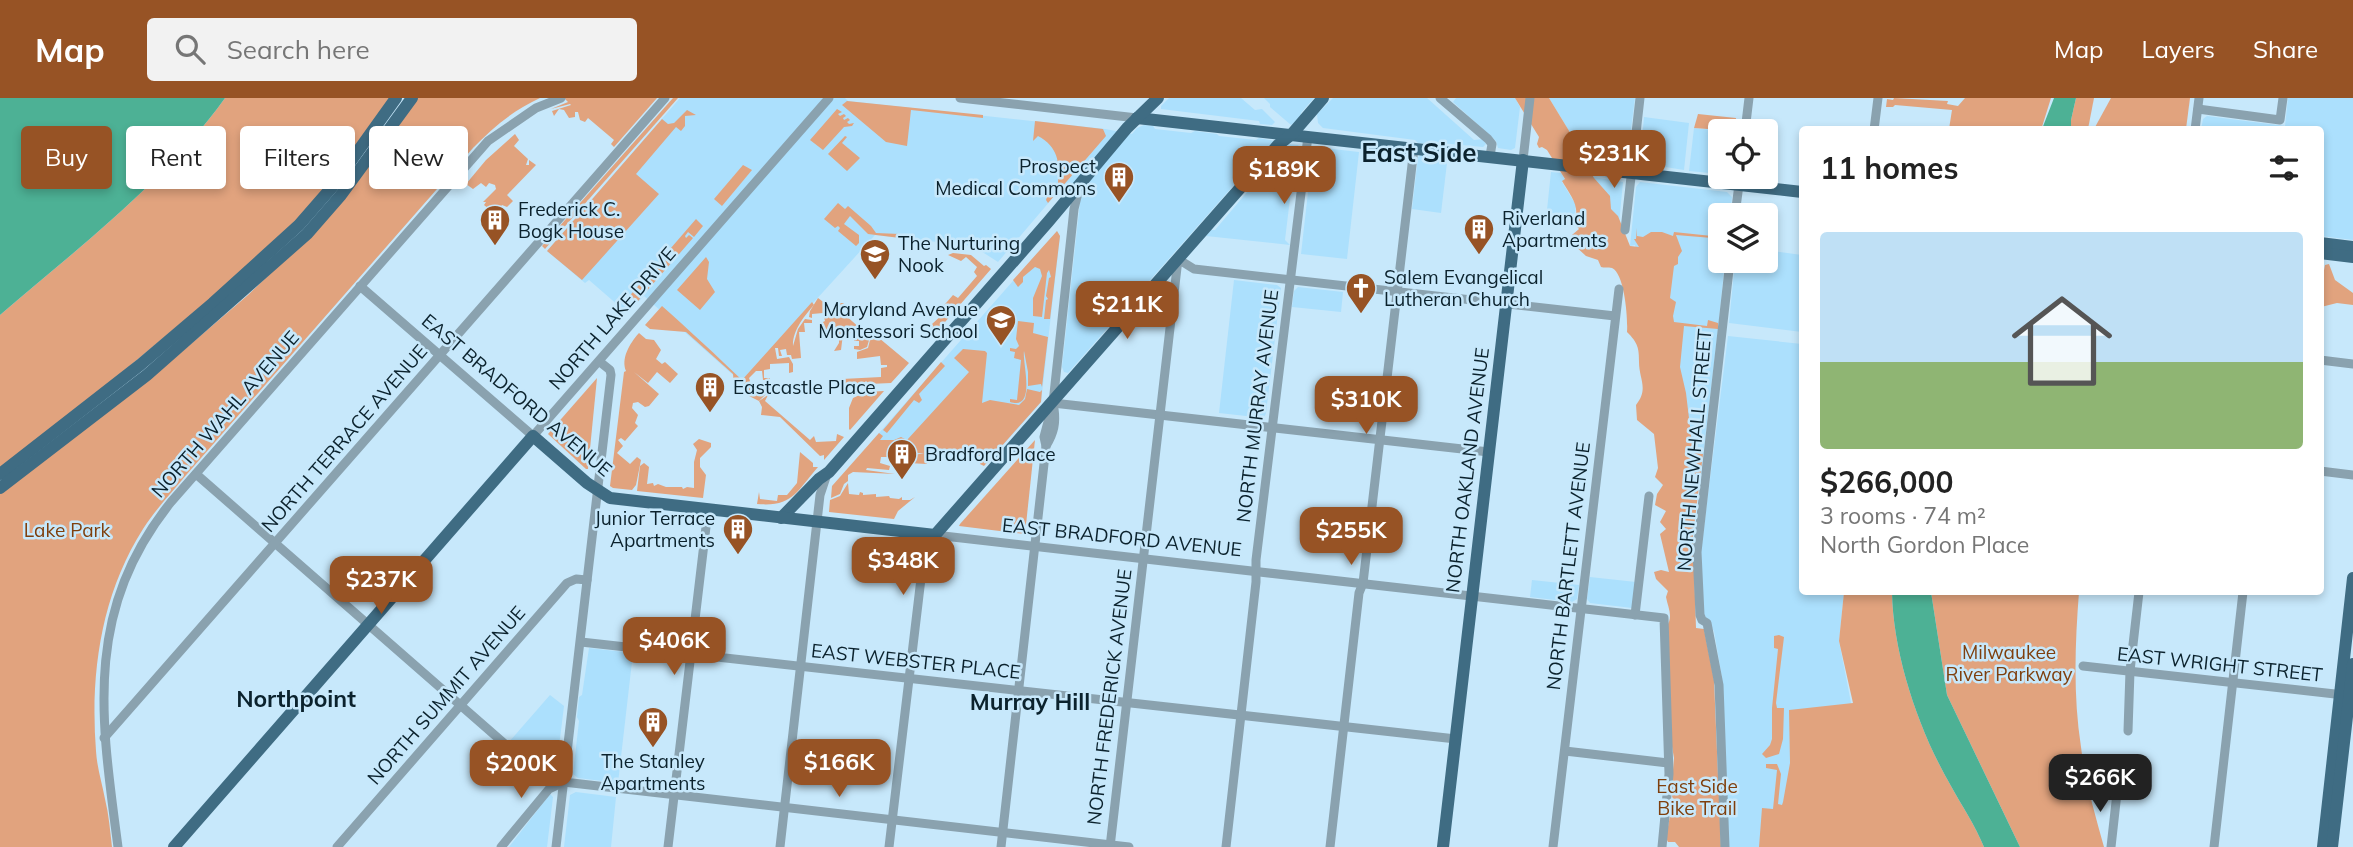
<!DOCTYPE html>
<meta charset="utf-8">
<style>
body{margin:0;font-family:Mulish,sans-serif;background:#f2f2f2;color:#222;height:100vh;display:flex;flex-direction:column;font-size:26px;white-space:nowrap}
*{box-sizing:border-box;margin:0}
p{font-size:23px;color:#767676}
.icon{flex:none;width:38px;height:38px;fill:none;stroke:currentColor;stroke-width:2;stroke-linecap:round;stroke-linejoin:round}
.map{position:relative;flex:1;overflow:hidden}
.panel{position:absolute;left:1799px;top:28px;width:525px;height:469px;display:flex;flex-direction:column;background:#fff;border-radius:7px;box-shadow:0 4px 10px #0003}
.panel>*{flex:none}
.guide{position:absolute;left:21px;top:28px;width:665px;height:63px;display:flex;gap:14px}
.tools{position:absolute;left:1708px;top:21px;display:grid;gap:14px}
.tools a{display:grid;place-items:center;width:70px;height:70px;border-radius:7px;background:#fff;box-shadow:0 4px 10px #0003;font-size:35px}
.price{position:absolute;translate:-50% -60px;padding:0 16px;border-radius:14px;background:#975325;color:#fff;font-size:23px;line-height:46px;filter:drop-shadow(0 2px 4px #0008)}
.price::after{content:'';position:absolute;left:50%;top:42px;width:21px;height:16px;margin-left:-10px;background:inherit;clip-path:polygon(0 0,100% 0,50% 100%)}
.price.on{background:#222;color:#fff}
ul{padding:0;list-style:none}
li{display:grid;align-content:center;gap:14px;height:371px;padding:0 21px}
li span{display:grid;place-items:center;height:217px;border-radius:7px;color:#555}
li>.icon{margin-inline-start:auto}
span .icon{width:126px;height:126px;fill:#fffc;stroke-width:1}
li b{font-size:30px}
h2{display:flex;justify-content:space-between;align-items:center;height:84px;padding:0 21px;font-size:30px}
.tag{padding:0 24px;border-radius:7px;background:#fff;box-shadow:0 4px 10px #0003;font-size:24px;line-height:63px}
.tag.on{background:#975325;color:#fff}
header{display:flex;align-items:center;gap:42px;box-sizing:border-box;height:98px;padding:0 35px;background:#975325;color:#fff}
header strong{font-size:33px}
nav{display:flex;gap:38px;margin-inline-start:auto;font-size:24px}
.search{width:490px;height:63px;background:#f2f2f2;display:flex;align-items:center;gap:18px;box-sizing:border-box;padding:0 24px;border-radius:7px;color:#767676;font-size:26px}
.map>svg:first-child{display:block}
.built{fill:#ace0fd}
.green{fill:#e1a37e}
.water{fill:#4db195}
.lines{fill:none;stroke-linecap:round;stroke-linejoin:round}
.minor{stroke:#8aa2af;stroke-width:9}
.major{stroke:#3f6c83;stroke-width:12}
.labels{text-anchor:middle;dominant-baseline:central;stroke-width:5;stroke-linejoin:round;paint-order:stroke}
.poi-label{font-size:19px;fill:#0b222d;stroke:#c7e8fb;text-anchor:start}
.street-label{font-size:19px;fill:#0b222d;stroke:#c7e8fb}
.park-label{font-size:19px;fill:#7f3f0d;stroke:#c7e8fb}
.quarter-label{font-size:23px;font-weight:bold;fill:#0b222d;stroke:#c7e8fb}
.district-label{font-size:26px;font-weight:bold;fill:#0b222d;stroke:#c7e8fb}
</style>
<header>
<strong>Map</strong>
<div class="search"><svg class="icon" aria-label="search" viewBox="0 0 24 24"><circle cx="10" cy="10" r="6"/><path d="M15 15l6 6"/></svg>Search here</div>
<nav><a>Map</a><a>Layers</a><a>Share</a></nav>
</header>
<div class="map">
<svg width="2353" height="749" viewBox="0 0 2353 749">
<rect width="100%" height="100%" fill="#c7e8fb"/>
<g class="built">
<path d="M680 0H845L848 3 1105 31 1132 36 1137 30 1144 27 1153 28 1155 31 1191 35 1195 33 1217 36 1219 38 1256 42 1259 40 1274 43 1268 54 1264 53 1068 275 1064 274 1062 269 1080 104 1062 89 998 164 973 148 875 137 741 284 644 198 627 215 589 182 585 185 547 153Z"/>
<path d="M1169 0H1241L1255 12 1262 11 1275 24 1272 27 1260 26 1259 23 1161 11V8Z"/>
<path d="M1264 0H1314L1301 15V19L1291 27 1270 9V6Z"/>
<path d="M1333 0H1427L1474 42 1483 41 1486 46 1483 49 1430 44 1427 46 1418 45 1415 42 1323 30 1318 25 1317 16Z"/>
<path d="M1456 0H1515L1520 9 1515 50 1511 52 1498 50 1496 43 1453 4Z"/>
<path d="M1549 0H1635L1627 63 1620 65 1582 60 1574 41Z"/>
<path d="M2288 0H2353V142L2321 138 2320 32H2201L2203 21 2207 18 2285 28Z"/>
<path d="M1644 19 1689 25 1684 72 1640 65Z"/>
<path d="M1694 30 1723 33H1720V76L1689 73Z"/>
<path d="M1288 46 1298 47 1301 51V55L1295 59 1285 142 1290 147 1206 138 1211 132H1215Z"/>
<path d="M1315 49 1359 54 1347 161 1301 156 1312 59 1310 53Z"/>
<path d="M1421 57 1446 62 1447 65 1441 115 1412 111 1418 59Z"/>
<path d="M1551 74 1561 75 1565 82 1562 84 1576 107 1575 115 1570 118 1550 115V113L1547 112Z"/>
<path d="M1593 79 1623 84 1619 126 1595 82Z"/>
<path d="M1640 84 1727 94 1732 99 1730 117H1720V163H1725L1718 231 1701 375 1689 397 1635 147 1630 148 1636 89Z"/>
<path d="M1057 133 1060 138 1041 304 994 357 872 343Z"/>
<path d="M1766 152 1802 157V234L1729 225 1735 163H1766Z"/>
<path d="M1234 182 1277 187 1281 190 1266 315 1264 320 1219 315Z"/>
<path d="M1298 189 1343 194 1341 214 1292 209 1294 193Z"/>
<path d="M1728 238 1802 246V494H1844L1839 543 1879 749H1729L1722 580 1714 533 1703 516 1701 453Z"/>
<path d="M1590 479 1636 484 1632 510 1590 505 1587 501Z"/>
<path d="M1532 482 1579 487 1577 501 1572 504 1530 499Z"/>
<path d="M589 550 633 555 618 685 578 680 573 676 579 623 577 619 579 599 582 597Z"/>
<path d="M550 597 564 608 556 673 549 678 509 644Z"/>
<path d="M576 694 616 699 611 749H564L570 697Z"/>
<path d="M550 696 553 699 547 749H509Z"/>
</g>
<g class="green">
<path d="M225 0H396L299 127 0 376V217C78 150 164 85 225 0Z"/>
<path d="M417 0H540C514 12 493 29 473 50L187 376C172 394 156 411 143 431 101 497 90 576 96 653 97 670 102 685 105 701 109 717 110 733 112 749H0V396L178 257 248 197 279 167Z"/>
<path d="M564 0H657L614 49 611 46 614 42 588 20 585 24 580 22 578 14H575V19L569 20 564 12 559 11 554 18 552 13 571 7 570 6 551 11 568 4Z"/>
<path d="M673 0H678L545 151 542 148Z"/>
<path d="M1515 0H1549L1574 41 1578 53 1594 80 1610 98 1611 111 1618 118 1630 148 1639 149 1634 141H1636L1637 130V138L1643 139 1651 134H1662L1673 138 1674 134 1712 138V140L1676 137 1682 153 1678 159V166L1674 168 1670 200 1676 204 1673 218 1674 224 1707 228 1708 222 1718 225V231L1684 228 1680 269 1686 295 1693 354 1703 356 1693 437 1696 530 1704 531 1714 582 1721 749H1679L1675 744H1668L1666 740 1673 701 1671 695 1674 660 1669 631 1666 529C1674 519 1668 510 1666 499L1668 493 1656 481 1654 474 1661 472 1669 474 1660 436 1666 431 1660 424 1666 413 1655 407 1657 396 1663 387 1655 379 1658 370 1654 336 1637 322 1636 307C1649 291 1639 281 1639 264 1639 250 1638 245 1627 234 1628 222 1625 176 1612 170 1608 169 1604 170 1601 169L1598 162 1586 158 1573 146 1572 137 1579 131 1574 125C1581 109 1571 98 1562 83L1565 81 1547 52 1542 49 1539 50 1537 46 1539 39Z"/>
<path d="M1894 0 1948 3 1947 6 1958 8 1965 0H2051L2041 32 1949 31 1952 12 1895 7 1893 9H1886L1887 1 1893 2Z"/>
<path d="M2076 0H2094L2088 31H2071V22Z"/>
<path d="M2111 0H2190L2186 31H2094Z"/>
<path d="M847 3 983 17V20L911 12 907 48 886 44 842 7Z"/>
<path d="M837 11 842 14 838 16 840 18 844 16 846 18 843 20 844 22 848 20 850 22 847 24 849 26 854 25 852 28 844 29 823 52 810 42Z"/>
<path d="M687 12 696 17 685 18V28L681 33 676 29 636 76 659 96 582 182 547 153 662 21 668 26 674 25Z"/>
<path d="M1698 16 1736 20 1735 33 1694 30Z"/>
<path d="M1035 23 1103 31 1106 38 1048 105 1046 102 1052 85H1058C1060 64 1058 49 1038 38L1033 43Z"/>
<path d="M515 36 519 42 514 48 528 61 526 67H529V62L536 67 507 97 513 103 507 109 502 107 495 116 484 107 486 104H483L496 91 495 87 489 85 486 89 481 85 473 91 466 86 486 62Z"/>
<path d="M845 38 847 39 842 45 860 60 847 73 828 56Z"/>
<path d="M743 67 752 72 722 108 714 101Z"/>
<path d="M838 105 845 111 848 108 871 128 876 135 900 136V140L868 136 850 118 844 126 859 137V145L856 148 838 133 840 130 838 128 835 130 824 121Z"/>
<path d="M696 121 703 128 694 139 688 134 685 138 686 140 689 137 693 140 673 163 667 158 664 161 666 163 668 161 672 164 652 187 646 182 643 185 645 187 647 184 651 188 633 209 626 202Z"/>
<path d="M1057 133 1060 138 1050 221H1044L1046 202 1048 201 1046 198 1049 180 1051 179 1049 172 1047 175 1042 219 1033 218V200L1042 178 1040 171 1035 169 1023 179V184L1018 189 1013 182Z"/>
<path d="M953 155 971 157 984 168 986 167 991 171 932 239 927 235 933 228 932 226 942 217 939 213 953 197 958 200 977 178 974 174 977 169 966 159 961 163 948 157Z"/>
<path d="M706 159 709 164 707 181 715 194 700 212 677 192Z"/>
<path d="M2329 166 2335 182 2353 195V207L2337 205 2321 209V189L2325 167Z"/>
<path d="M818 200 834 212 840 205H844L839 212 843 215 839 221 844 216 870 239 867 249 860 252 854 251V248H859V243H854V235L844 236V229H840L843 236 841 252 834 253 839 245V236L824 239 823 224 825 223 823 215 812 216V220L809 219 810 213Z"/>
<path d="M812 204 814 207C805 217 792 233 793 248L798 231 805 221 812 222V225H804L805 234H799L801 260 792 261 791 257H787L786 251 780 252 782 258H779L778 250H775L777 261 789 259 793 266V274L789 275V265L770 266V271L764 272V280H770V282H763L762 273H756L749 280 750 283 747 288 758 297 762 294 766 296 759 303 745 296 748 291 739 282 734 287 733 276 686 234 650 231 645 227 662 208C689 232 717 258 742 282Z"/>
<path d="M1018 223 1034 225 1033 235 1048 239 1042 289 1041 286 1028 288V274L1024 253C1022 265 1037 313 1010 304V301L1017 302 1021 262 1014 260 1015 254 1010 253V250L1016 251 1019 248 1016 241Z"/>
<path d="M639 235 646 241 654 242 661 252 656 261 662 266 665 264 678 276 670 285 657 274 648 285 634 274 659 296 649 308 645 309 638 304 633 305 632 310 638 317 635 325 638 328 625 343 621 340 618 342 623 348 617 355 630 366 637 359 641 362 636 387 632 392 613 390 610 388 624 274 626 273C621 261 629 246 639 235Z"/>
<path d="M879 240 909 265 891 285 869 286 866 283 862 287 844 288 842 281 881 279V270L887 269V267H881L880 258 857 261V254L868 250 870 242Z"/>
<path d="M963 251 985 253 987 255 982 305 990 302 1019 307 1025 301 1027 291 1040 294 1042 292 1041 304 984 368 980 366V358L937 353 931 358 926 356 927 366 907 365 910 358 924 355 889 356V359H881L880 365 890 368 889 372 867 370 866 372 895 376 853 374 848 377V383L844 386 840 396 831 400 832 388 879 335 883 338 880 342H894L901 339 907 342 969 274 954 260Z"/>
<path d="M941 264 945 268 919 296 922 302 919 305 914 302 887 335 883 332Z"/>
<path d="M597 280 588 371H586L548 336Z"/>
<path d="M884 293 850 332 849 331V310L853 300 866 294Z"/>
<path d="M768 297 765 303 810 342 814 338 816 344 836 343 837 336 844 339 824 362V357L820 358 780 319 761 317 762 309 759 303Z"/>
<path d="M699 341 711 345V349L700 360V369L706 377 703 400 637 393 640 368 644 365 649 369 647 386 653 385 654 388 658 386 666 389H682L683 391 687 389 694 390V364L697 352 693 346Z"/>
<path d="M1035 342 1025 436 959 428 960 426Z"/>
<path d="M800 354 813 365V369H818C796 394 793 409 757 406L759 394 760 401 777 403 778 397H787L797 385Z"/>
<path d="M848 385 849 396 859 397 860 394 863 395V397L876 396V399L889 398 890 400 899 401 902 399V402H910L915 399 898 413 894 421 829 414 830 402 840 398Z"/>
<path d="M1844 494H1892C1893 557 1919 633 1951 688 1962 708 1975 727 1984 749H1759L1762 710 1773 711 1777 672 1766 670V666H1777L1781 676 1778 706 1782 707 1783 704 1790 665 1789 612 1853 605 1839 543Z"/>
<path d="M1931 494H2079C2075 545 2073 598 2081 649 2085 683 2095 716 2104 749H2020L1947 597Z"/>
<path d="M1779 537 1784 539 1776 605 1777 610H1784L1783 641 1779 656 1766 660 1762 656 1770 647 1772 641V610L1778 551 1774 550V538Z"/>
</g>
<g class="water">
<path d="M0 0H225C164 85 78 150 0 217Z"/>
<path d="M2054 0H2076L2071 22V31H2042Z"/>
<path d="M1892 494H1931L1947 597 2020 749H1984C1975 727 1962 708 1951 688 1919 633 1893 557 1892 494Z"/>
</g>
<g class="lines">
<g class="minor">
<path d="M960 0 1137 20"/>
<path d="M1440 0 1488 41 1492 46 1490 58"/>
<path d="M2198 11 2280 22 2283 0"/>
<path d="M1874 32 1878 0"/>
<path d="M2195 32 2199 0"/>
<path d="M1745 33 1749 0"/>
<path d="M1523 62 1530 0"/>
<path d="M1735 117 1740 79"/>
<path d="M1625 132 1640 0"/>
<path d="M360 188 533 338 829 0"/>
<path d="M2320 262 2353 266"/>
<path d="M1053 305 1489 354"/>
<path d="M1046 348C1054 335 1056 325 1054 311"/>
<path d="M2320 373 2353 377"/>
<path d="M196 376 546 682 1129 749"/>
<path d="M1635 517 1649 398"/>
<path d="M581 544 1456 641"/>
<path d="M2083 568 2344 597"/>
<path d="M2128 633 2130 573 2139 494"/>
<path d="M104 640 665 0"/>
<path d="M1565 653 1668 665"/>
<path d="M118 749C101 620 83 514 171 404L488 43 536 10 561 0"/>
<path d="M337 749 567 485 576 481 587 482"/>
<path d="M501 749 549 691 562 685"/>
<path d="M556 749 611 277 610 272 600 264"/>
<path d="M668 749 708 412"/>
<path d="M780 749 820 397 827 376"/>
<path d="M889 749 925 447 935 437 1664 520 1669 676 1662 749"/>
<path d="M1001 749 1046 348 1044 339 1053 305 1074 111 1079 91"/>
<path d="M1110 749 1178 161 1194 171 1615 218"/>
<path d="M1226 749 1256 484V462L1308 38"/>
<path d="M1330 749 1359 495 1363 485 1414 50"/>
<path d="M1553 749 1619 191"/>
<path d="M1725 749 1719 587 1707 525 1702 522 1700 517 1697 454 1730 163"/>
<path d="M2111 749 2118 686"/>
<path d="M2214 749 2243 494"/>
</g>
<g class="major">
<path d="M1137 20 1802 94"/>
<path d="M2320 145 2353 149"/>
<path d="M2320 155 2353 159"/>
<path d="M0 376 140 267 213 205 299 127 333 88 396 0"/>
<path d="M0 390 147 277 307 136 341 97 412 0"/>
<path d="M781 420 819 381 829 374 1048 124 1127 30 1158 0"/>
<path d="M174 749 533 338 587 385 610 400 935 437 1278 47 1292 36 1323 0"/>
<path d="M1443 749 1523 62"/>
<path d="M2323 749 2353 480"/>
<path d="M2332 749 2353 566"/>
</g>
</g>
<defs>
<g id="building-pin" transform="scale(1.575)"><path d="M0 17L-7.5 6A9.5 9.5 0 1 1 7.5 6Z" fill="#975325" stroke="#c7e8fb"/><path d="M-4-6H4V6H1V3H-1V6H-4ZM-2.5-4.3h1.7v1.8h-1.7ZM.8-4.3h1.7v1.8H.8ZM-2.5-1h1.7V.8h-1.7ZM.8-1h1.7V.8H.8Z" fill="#fff"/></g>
<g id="school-pin" transform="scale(1.575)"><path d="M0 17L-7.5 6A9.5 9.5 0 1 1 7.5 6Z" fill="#975325" stroke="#c7e8fb"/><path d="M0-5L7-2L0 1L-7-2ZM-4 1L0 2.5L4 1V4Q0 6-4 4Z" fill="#fff"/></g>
<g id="church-pin" transform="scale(1.575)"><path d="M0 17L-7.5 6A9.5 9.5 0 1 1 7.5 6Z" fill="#975325" stroke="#c7e8fb"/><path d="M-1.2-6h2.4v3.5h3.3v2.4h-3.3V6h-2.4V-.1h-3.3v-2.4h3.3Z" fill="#fff"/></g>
</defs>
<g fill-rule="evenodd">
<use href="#building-pin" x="1119" y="79"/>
<use href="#building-pin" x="495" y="122"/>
<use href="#building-pin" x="1479" y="131"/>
<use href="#school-pin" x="875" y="156"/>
<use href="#church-pin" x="1361" y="190"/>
<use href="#school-pin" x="1001" y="222"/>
<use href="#building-pin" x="710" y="289"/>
<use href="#building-pin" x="902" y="356"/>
<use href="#building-pin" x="738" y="431"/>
<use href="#building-pin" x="653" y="624"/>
</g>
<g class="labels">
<g class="poi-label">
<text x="1096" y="68" text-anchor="end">Prospect<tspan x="1096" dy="22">Medical Commons</tspan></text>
<text x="518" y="111">Frederick C.<tspan x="518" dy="22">Bogk House</tspan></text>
<text x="1502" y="120">Riverland<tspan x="1502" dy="22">Apartments</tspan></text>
<text x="898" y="145">The Nurturing<tspan x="898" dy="22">Nook</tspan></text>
<text x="1384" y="179">Salem Evangelical<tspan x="1384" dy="22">Lutheran Church</tspan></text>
<text x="978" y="211" text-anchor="end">Maryland Avenue<tspan x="978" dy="22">Montessori School</tspan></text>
<text x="733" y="289">Eastcastle Place</text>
<text x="925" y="356">Bradford Place</text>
<text x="715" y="420" text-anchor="end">Junior Terrace<tspan x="715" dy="22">Apartments</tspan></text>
<text x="653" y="663" text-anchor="middle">The Stanley<tspan x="653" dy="22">Apartments</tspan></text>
</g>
<g class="street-label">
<text transform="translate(612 220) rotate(-49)">NORTH LAKE DRIVE</text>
<text transform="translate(517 297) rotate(40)">EAST BRADFORD AVENUE</text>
<text transform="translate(1257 308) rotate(-83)">NORTH MURRAY AVENUE</text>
<text transform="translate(225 316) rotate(-49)">NORTH WAHL AVENUE</text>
<text transform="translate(344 340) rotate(-49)">NORTH TERRACE AVENUE</text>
<text transform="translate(1694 352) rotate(-85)">NORTH NEWHALL STREET</text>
<text transform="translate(1467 372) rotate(-83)">NORTH OAKLAND AVENUE</text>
<text transform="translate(1122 439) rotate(6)">EAST BRADFORD AVENUE</text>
<text transform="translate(1568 468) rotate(-83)">NORTH BARTLETT AVENUE</text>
<text transform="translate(916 563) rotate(6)">EAST WEBSTER PLACE</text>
<text transform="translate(2220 566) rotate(6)">EAST WRIGHT STREET</text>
<text transform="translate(446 597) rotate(-49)">NORTH SUMMIT AVENUE</text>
<text transform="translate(1109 599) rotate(-83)">NORTH FREDERICK AVENUE</text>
</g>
<g class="park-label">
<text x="67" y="432">Lake Park</text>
<text x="2009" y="554">Milwaukee<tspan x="2009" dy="22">River Parkway</tspan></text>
<text x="1697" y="688">East Side<tspan x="1697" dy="22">Bike Trail</tspan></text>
</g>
<g class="quarter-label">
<text x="296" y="600">Northpoint</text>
<text x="1030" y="603">Murray Hill</text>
</g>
<g class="district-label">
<text x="1419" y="54">East Side</text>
</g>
</g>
</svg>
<div class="tools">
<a><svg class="icon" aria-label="locate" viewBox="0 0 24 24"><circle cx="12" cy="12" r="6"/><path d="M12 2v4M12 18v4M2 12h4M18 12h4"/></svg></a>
<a><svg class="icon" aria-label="layers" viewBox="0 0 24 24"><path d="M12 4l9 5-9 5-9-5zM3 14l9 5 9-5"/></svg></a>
</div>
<b class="price" style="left:1614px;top:92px">$231K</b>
<b class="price" style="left:1284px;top:108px">$189K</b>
<b class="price" style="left:1127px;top:243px">$211K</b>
<b class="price" style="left:1366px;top:338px">$310K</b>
<b class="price" style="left:1351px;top:469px">$255K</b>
<b class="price" style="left:903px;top:499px">$348K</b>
<b class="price" style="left:381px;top:518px">$237K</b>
<b class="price" style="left:674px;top:579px">$406K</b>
<b class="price" style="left:839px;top:701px">$166K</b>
<b class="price" style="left:521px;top:702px">$200K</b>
<b class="price on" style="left:2100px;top:716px">$266K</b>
<div class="guide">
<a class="tag on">Buy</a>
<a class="tag">Rent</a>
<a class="tag">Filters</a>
<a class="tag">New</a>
</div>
<section class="panel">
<h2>11 homes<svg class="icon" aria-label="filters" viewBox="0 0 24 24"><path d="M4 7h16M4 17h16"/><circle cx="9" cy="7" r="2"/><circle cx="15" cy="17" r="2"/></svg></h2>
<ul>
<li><span style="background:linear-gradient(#bfe0f5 60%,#8fb573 0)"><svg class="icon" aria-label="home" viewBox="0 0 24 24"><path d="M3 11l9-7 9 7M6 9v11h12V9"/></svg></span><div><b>$266,000</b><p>3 rooms · 74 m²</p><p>North Gordon Place</p></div></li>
</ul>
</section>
</div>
